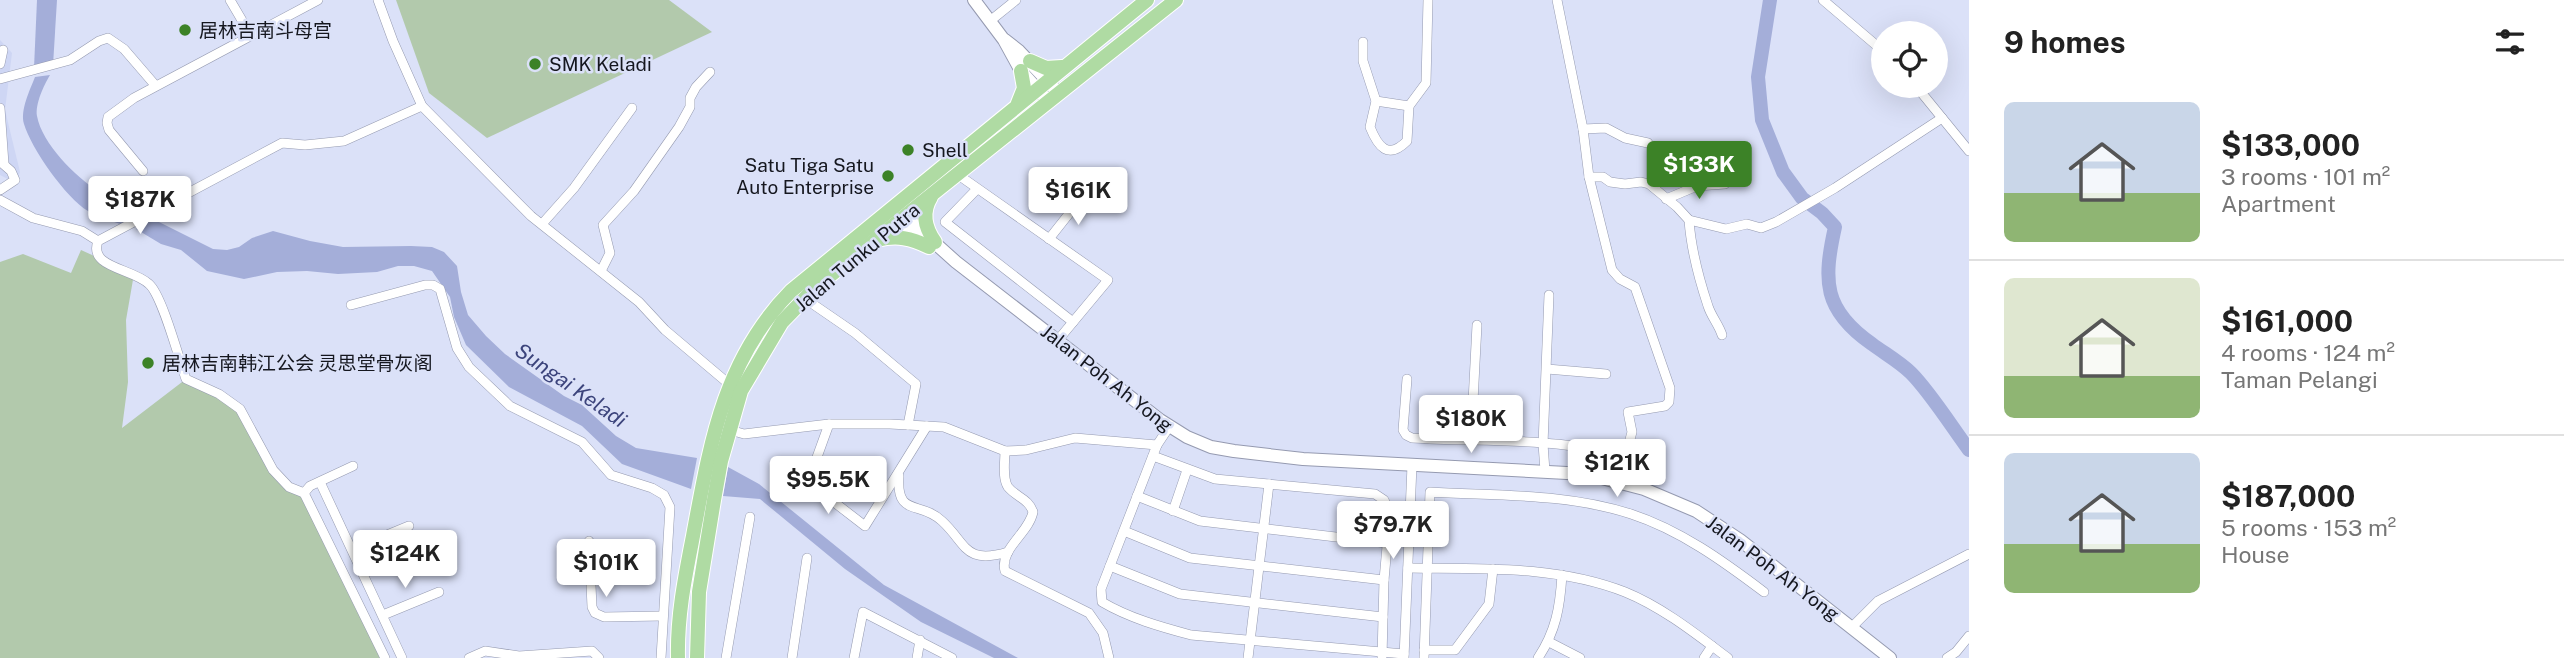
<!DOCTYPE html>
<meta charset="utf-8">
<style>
body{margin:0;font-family:"Public Sans","Noto Sans SC",sans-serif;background:#f6f6f6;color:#222;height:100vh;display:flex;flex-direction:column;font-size:26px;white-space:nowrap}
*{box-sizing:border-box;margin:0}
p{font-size:23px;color:#767676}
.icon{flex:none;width:38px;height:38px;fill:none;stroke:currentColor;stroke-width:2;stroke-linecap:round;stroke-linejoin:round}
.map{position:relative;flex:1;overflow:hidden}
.drawer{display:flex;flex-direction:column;background:#fff;width:595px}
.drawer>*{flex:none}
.fabs{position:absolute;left:1871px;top:21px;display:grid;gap:14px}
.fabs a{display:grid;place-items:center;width:77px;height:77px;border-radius:50%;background:#fff;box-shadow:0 7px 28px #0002;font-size:35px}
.price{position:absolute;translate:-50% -60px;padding:0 16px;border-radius:7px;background:#fff;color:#222;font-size:23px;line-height:46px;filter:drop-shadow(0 2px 4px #0008)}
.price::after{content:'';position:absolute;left:50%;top:42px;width:21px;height:16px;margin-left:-10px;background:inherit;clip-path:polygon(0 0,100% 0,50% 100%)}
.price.active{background:#3c8227;color:#fff}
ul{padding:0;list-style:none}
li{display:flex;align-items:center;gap:21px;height:175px;padding:0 35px}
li+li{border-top:2px solid #e0e0e0}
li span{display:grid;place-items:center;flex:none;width:196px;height:140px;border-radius:10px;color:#555}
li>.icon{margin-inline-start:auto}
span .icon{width:84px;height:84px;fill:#fffc;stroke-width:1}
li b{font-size:30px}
h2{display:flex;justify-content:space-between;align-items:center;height:84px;padding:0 35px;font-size:30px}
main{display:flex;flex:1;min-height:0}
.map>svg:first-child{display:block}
.built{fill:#ced6f4}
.green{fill:#b2c9ac}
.water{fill:#a4aed9}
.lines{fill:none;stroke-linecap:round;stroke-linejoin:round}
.river{stroke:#a4aed9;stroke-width:14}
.street-casing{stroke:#959ab0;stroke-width:10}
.secondary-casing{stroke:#959ab0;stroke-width:14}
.primary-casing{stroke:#fff;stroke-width:16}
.street{stroke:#fff;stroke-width:9}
.secondary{stroke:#fff;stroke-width:12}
.primary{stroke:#afdba3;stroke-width:14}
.poi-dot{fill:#3c8227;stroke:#dbe1f8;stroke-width:2.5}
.labels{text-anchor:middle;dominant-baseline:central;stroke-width:5;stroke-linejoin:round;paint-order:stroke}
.poi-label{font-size:19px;fill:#15171f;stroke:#dbe1f8;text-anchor:start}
.street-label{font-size:19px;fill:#15171f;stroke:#dbe1f8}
.water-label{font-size:21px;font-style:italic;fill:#3c447c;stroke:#dbe1f8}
</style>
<main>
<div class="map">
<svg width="1969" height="658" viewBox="0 0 1969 658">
<rect width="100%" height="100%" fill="#dbe1f8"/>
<path class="built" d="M0 40 12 53 5 110 20 172 16 183 0 175Z"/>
<g class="green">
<path d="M396 0H669L712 32 487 138 429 93Z"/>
<path d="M81 250 134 274 126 320 128 382 122 428 186 379 240 409 273 470 304 493 385 658H0V262L23 254 71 273Z"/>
</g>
<g class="water">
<path d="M37 0H57L53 65 34 68Z"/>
<path d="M50 75C44 85 35 104 37 116 42 144 76 177 98 191 112 200 127 206 142 213L123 225C112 221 98 218 88 211 66 198 31 148 24 124 20 110 30 90 35 77Z"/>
<path d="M153 219 213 249 227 250 239 247 252 238 273 231 310 241 343 247 411 246 432 247 444 252 457 266 461 292 468 315 486 336 505 354 564 396 582 405 616 436 636 448 697 458 691 489 622 464 582 426 509 387 466 345 454 317 450 297 432 271 414 266H398L377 272 338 274 307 271 277 272 244 279 207 271 181 250 161 244 136 229Z"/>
<path d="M728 467 759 484 884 585 1018 658H994L921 622 845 569 760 499 723 496Z"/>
</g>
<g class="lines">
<path class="river" d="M1770 0 1758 77 1762 120 1783 172 1802 198 1822 213 1835 227C1823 281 1823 310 1872 344 1884 353 1900 362 1911 373 1930 392 1952 427 1969 450"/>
<g class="street-casing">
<g id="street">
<path d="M230 0 250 34"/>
<path d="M378 0 393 41 422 106 531 216 639 302 665 330 729 384"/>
<path d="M1557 0 1583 129 1589 177 1612 270 1620 279 1635 287 1670 388 1669 402 1665 406 1628 412 1632 432 1625 458"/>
<path d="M1823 0 1883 51"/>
<path d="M990 21 1016 0"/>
<path d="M1363 42V61L1376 101 1370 127C1378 147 1388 160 1407 141L1409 106 1426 83 1428 0"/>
<path d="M0 64 3 50"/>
<path d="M0 79 70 60 99 41 108 38 124 49 155 85"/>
<path d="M1916 86 1969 151"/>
<path d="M1376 101 1409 106"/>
<path d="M0 108 4 164"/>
<path d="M1583 129 1606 128 1625 138 1648 143"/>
<path d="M143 171 109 130 107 123 108 117 134 98 318 0"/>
<path d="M957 174 1108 280 1058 340"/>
<path d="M1589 177H1603L1610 182 1625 184 1641 182 1649 184 1677 207 1689 220 1726 229 1747 224 1761 228 1776 222 1835 188 1942 118"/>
<path d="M977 189 945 222 1073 322"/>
<path d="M0 190 15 180 11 171 2 163"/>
<path d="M1666 199 1697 186 1725 184"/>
<path d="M0 200 33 218 82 231 98 241"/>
<path d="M1689 220C1691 249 1699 279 1708 306 1711 316 1719 325 1722 335"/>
<path d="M542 224 574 188 632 108"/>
<path d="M1049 239 1083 196"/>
<path d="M601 271 610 253 603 225 634 191 679 127 690 107V98L696 87 710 72"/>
<path d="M804 298 855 333 916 384 908 425"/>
<path d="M351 305 425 285H433L440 289 457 348 469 367 510 406 582 442 611 475 652 488 664 495 670 507 661 658"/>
<path d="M1547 369 1606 374"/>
<path d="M1407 379 1403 430 1406 435 1412 438C1487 443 1571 434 1642 465"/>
<path d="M829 424 808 482 865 526 927 426"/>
<path d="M1169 427 1157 445 1101 589 1102 602C1129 618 1161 627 1191 635L1404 654"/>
<path d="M730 430 744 434 829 424H890L944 427 1005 451 1026 450 1075 438 1157 445"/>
<path d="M1471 440 1477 325"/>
<path d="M1005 451C1005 461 1002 478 1008 487 1016 497 1029 499 1033 512 1029 533 999 549 1005 571L1089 613 1103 633 1109 658"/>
<path d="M1153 456 1215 479 1375 494 1384 500 1390 513 1384 580 1382 657"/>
<path d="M1545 471 1543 444 1549 295"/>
<path d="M899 476C896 518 920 500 942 521 967 544 964 565 1008 552"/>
<path d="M320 482 402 658"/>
<path d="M304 493 289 487 273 470 240 409 219 394 186 379C179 359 162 295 149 284 132 268 88 268 98 241L282 143 305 145 344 141 422 106"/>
<path d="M304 493 385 658"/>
<path d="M304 493 310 486 353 466"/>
<path d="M1137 496 1200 521 1387 543"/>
<path d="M1173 511 1187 470"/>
<path d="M1124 531 1190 558 1384 580"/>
<path d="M589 541 592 607 595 613 604 617 662 616"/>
<path d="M353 549 409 526"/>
<path d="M1110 566 1180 594 1383 617"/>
<path d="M1408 568C1480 569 1556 565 1625 592 1662 607 1696 634 1728 658"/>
<path d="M383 615 439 592"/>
<path d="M1852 627 1878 601 1969 554"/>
<path d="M1549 642 1580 658"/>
<path d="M1424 650H1455L1489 604 1493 569"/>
<path d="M469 658 485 651 519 656 592 651 599 658"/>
<path d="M726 658 750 517"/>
<path d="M792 658 807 558"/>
<path d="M854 658 863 612 952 658"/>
<path d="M917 658 920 640"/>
<path d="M1248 658 1269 484"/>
<path d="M1404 658 1412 465"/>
<path d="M1424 658 1430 492C1496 496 1567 493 1631 514 1680 530 1723 561 1764 592"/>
<path d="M1538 658C1556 631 1560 607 1562 575"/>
<path d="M1704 658 1712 646"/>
<path d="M1947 658 1956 652 1969 636"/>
</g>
</g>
<g class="secondary-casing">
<g id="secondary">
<path d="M974 0 1004 40 1021 71 1048 101"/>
<path d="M1005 40 1019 51 1054 88"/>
<path d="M898 210 956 262 1160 420 1187 437 1211 447 1234 451 1303 459 1567 473 1594 476 1644 489 1696 511 1740 540 1890 658"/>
<path d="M890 217 923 242"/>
</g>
</g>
<g class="primary-casing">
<g id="primary">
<path d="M1030 61 1046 68 1062 67"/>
<path d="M1018 103 1024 88 1021 71"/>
<path d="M931 197C921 213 925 228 935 242"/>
<path d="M877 240C897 235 911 238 929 247"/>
<path d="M678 658C677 616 685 577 693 536 710 445 723 360 791 291L1147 0"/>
<path d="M697 658 699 592 714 500 721 461 741 391 782 322 817 286 1176 0"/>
</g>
</g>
<use href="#street" class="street"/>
<use href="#secondary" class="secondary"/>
<use href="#primary" class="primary"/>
</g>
<g class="poi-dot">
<circle cx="185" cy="30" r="7"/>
<circle cx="535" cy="64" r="7"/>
<circle cx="908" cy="150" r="7"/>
<circle cx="888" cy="176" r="7"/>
<circle cx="148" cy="363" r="7"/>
</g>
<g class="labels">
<g class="poi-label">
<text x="199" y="30">居林吉南斗母宫</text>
<text x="549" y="64">SMK Keladi</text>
<text x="922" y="150">Shell</text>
<text x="874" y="165" text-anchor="end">Satu Tiga Satu<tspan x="874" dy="22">Auto Enterprise</tspan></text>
<text x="162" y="363">居林吉南韩江公会 灵思堂骨灰阁</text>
</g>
<g class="street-label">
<text transform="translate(857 257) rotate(-40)">Jalan Tunku Putra</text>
<text transform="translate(1107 378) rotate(38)">Jalan Poh Ah Yong</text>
<text transform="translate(1773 568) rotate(37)">Jalan Poh Ah Yong</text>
</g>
<g class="water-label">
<text transform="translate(571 385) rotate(35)">Sungai Keladi</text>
</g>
</g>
</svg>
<div class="fabs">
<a><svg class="icon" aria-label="locate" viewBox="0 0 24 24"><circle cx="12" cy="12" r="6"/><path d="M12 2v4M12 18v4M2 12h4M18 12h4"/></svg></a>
</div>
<b class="price active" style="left:1699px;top:201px">$133K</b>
<b class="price" style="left:1078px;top:227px">$161K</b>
<b class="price" style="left:140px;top:236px">$187K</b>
<b class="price" style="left:1471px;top:455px">$180K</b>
<b class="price" style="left:1617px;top:499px">$121K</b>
<b class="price" style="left:828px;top:516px">$95.5K</b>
<b class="price" style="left:1393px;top:561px">$79.7K</b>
<b class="price" style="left:405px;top:590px">$124K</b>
<b class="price" style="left:606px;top:599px">$101K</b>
</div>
<section class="drawer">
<h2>9 homes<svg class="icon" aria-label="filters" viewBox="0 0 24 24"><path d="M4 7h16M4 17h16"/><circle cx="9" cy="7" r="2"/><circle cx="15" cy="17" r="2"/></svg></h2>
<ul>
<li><span style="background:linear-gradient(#c9d6e8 65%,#8fb573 0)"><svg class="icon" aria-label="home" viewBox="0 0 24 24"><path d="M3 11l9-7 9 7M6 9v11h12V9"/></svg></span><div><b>$133,000</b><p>3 rooms · 101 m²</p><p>Apartment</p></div></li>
<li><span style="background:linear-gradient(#dfe7d0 70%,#8fb573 0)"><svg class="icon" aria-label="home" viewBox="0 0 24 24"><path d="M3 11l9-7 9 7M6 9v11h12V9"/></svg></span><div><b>$161,000</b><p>4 rooms · 124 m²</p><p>Taman Pelangi</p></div></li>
<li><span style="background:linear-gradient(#c9d6e8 65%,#8fb573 0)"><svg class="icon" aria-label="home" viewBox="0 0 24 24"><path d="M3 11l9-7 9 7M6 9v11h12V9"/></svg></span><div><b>$187,000</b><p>5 rooms · 153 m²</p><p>House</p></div></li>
</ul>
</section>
</main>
